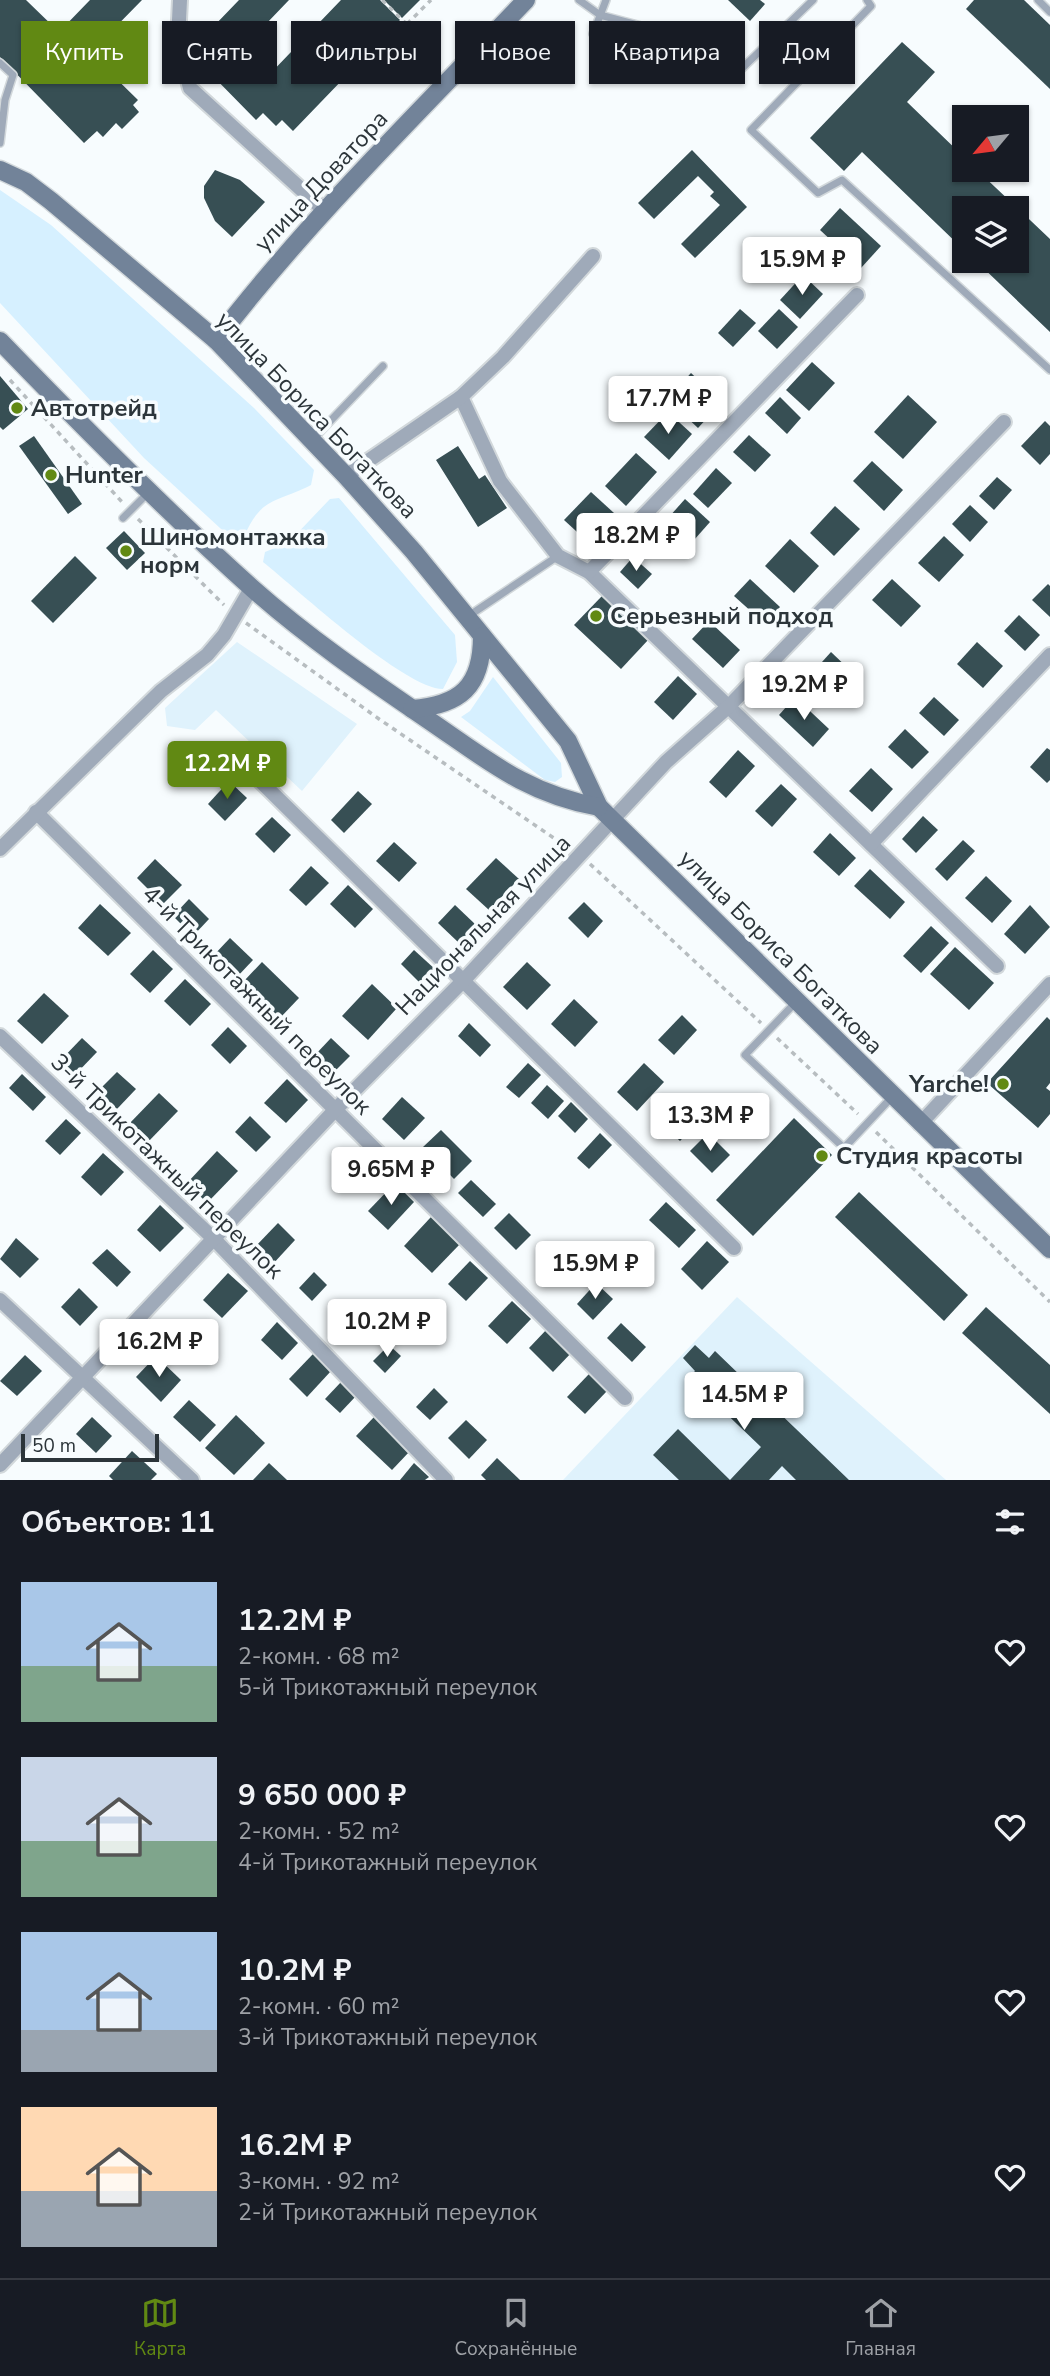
<!DOCTYPE html>
<html lang="ru">
<meta charset="utf-8">
<style>
body{margin:0;font-family:"Nunito Sans",sans-serif;background:#242831;color:#f1f3f6;height:100vh;display:flex;flex-direction:column;font-size:26px;white-space:nowrap}
*{box-sizing:border-box;margin:0}
p{font-size:23px;color:#9ea1a6}
.icon{flex:none;width:38px;height:38px;fill:none;stroke:currentColor;stroke-width:2;stroke-linecap:round;stroke-linejoin:round}
.map{position:relative;height:1480px;overflow:hidden}
.details{display:flex;flex-direction:column;background:#171b24;flex:1}
.details>*{flex:none}
.top-card{position:absolute;left:21px;top:21px;width:1008px;height:63px;display:flex;gap:14px}
.needle{width:46px;rotate:241deg}
.tools{position:absolute;left:952px;top:105px;display:grid;gap:14px}
.tools a{display:grid;place-items:center;width:77px;height:77px;border-radius:0px;background:#171b24;box-shadow:0 2px 5px #0004;font-size:35px}
.scale{position:absolute;left:21px;bottom:18px;width:138px;box-sizing:border-box;padding-left:7px;border:4px solid #2c353a;border-top:0;font-size:19px;line-height:24px;white-space:nowrap;color:#2c353a;-webkit-text-stroke:5px #f7fcfe;paint-order:stroke}
.price{position:absolute;translate:-50% -60px;padding:0 16px;border-radius:7px;background:#fff;color:#222;font-size:23px;line-height:46px;filter:drop-shadow(0 2px 4px #0008)}
.price::after{content:'';position:absolute;left:50%;top:42px;width:21px;height:16px;margin-left:-10px;background:inherit;clip-path:polygon(0 0,100% 0,50% 100%)}
.price.on{background:#618913;color:#fff}
ul{padding:0;list-style:none}
li{display:flex;align-items:center;gap:21px;height:175px;padding:0 21px}
li span{display:grid;place-items:center;flex:none;width:196px;height:140px;border-radius:0px;color:#555}
li>.icon{margin-inline-start:auto}
span .icon{width:84px;height:84px;fill:#fffc;stroke-width:1}
li b{font-size:30px}
h2{display:flex;justify-content:space-between;align-items:center;height:84px;padding:0 21px;font-size:30px}
.tag{padding:0 24px;border-radius:0px;background:#171b24;box-shadow:0 2px 5px #0004;font-size:24px;line-height:63px}
.tag.on{background:#618913;color:#fff}
.tabs{display:flex;justify-content:space-around;align-items:center;height:98px;border-top:2px solid #363941;background:#171b24;font-size:19px;color:#9ea1a6}
.tabs a{display:grid;justify-items:center;gap:4px}
.tabs .on{color:#618913}
.map>svg:first-child{display:block}
.built{fill:#dff2fc}
.green{fill:#d6f0ff}
.building{fill:#374f54}
.lines{fill:none;stroke-linecap:round;stroke-linejoin:round}
.service-casing{stroke:#d2d8db;stroke-width:10}
.minor-casing{stroke:#d2d8db;stroke-width:18}
.secondary-casing{stroke:#d2d8db;stroke-width:21}
.path{stroke:#b7bdc0;stroke-width:3.5;stroke-dasharray:5 5;stroke-linecap:butt}
.service{stroke:#9faab9;stroke-width:7}
.minor{stroke:#9faab9;stroke-width:14}
.secondary{stroke:#728399;stroke-width:18}
.poi-dot{fill:#618913;stroke:#f7fcfe;stroke-width:2.5}
.labels{text-anchor:middle;dominant-baseline:central;stroke-width:7;stroke-linejoin:round;paint-order:stroke}
.street-label{font-size:24px;fill:#2c353a;stroke:#f7fcfe}
.poi-label{font-size:24px;font-weight:bold;fill:#2c353a;stroke:#f7fcfe;text-anchor:start}
</style>
<div class="map">
<svg width="1050" height="1480" viewBox="0 0 1050 1480">
<rect width="100%" height="100%" fill="#f7fcfe"/>
<g class="built">
<path d="M237 642 357 724 302 791 216 710 195 730 167 726 165 708Z"/>
<path d="M737 1297 946 1480H563Z"/>
</g>
<g class="green">
<path d="M0 190 51 225 254 408 314 470 311 485C277 503 261 496 244 537L233 540 144 458 0 303Z"/>
<path d="M339 498 455 635 457 662 443 689C405 689 298 590 263 562L265 552 289 542 330 499Z"/>
<path d="M493 677 561 763 562 777 555 782 545 780 461 717 470 711Z"/>
</g>
<g class="building">
<path d="M0 0H26L59 32 90 0H142L90 53 138 100 133 105 139 112 122 129 116 123 103 137 97 131 84 143 0 57Z"/>
<path d="M239 0H289L239 52 266 78 341 0H380L400 20 293 131 282 120 276 126 263 113 256 120 205 68 230 43 213 27Z"/>
<path d="M384 0H420L402 18Z"/>
<path d="M728 0H760L765 4 750 21Z"/>
<path d="M974 0H1024L1050 25V89L966 9Z"/>
<path d="M902 42 935 72 907 102 964 157V170H977L1050 239V332L976 261H1017V208H964V250L862 152 844 171 810 138Z"/>
<path d="M692 150 747 207 695 258 681 244 720 205 710 196 714 192 698 176 654 219 638 203Z"/>
<path d="M215 170 240 180 265 202 232 237 215 221 204 198V186Z"/>
<path d="M840 208 881 246 861 268 820 230Z"/>
<path d="M803 275 823 294 800 319 780 300Z"/>
<path d="M740 309 756 323 733 347 718 333Z"/>
<path d="M779 309 798 327 777 349 758 331Z"/>
<path d="M812 362 835 383 809 411 786 390Z"/>
<path d="M691 373 722 402 698 428 667 399Z"/>
<path d="M0 376 28 409 3 430 0 427Z"/>
<path d="M908 395 937 422 903 459 874 432Z"/>
<path d="M780 397 801 418 787 434 765 413Z"/>
<path d="M668 412 692 434 669 460 644 437Z"/>
<path d="M1045 421 1050 426V454L1040 465 1021 446Z"/>
<path d="M749 435 771 455 755 472 733 452Z"/>
<path d="M34 436 82 504 68 514 19 446Z"/>
<path d="M458 446 479 479 485 475 507 508 478 527 436 460Z"/>
<path d="M636 453 657 472 626 506 605 486Z"/>
<path d="M872 461 903 490 884 511 853 481Z"/>
<path d="M716 468 732 483 708 508 693 494Z"/>
<path d="M997 477 1012 490 994 510 979 496Z"/>
<path d="M591 492 614 513 588 542 564 520Z"/>
<path d="M685 499 710 522 694 540 669 517Z"/>
<path d="M970 505 988 522 970 542 952 524Z"/>
<path d="M835 506 860 529 834 556 810 533Z"/>
<path d="M124 531 145 553 127 570 106 548Z"/>
<path d="M944 536 964 555 939 582 918 563Z"/>
<path d="M790 539 819 566 794 593 765 566Z"/>
<path d="M75 556 97 578 53 623 31 601Z"/>
<path d="M633 557 652 574 638 589 620 572Z"/>
<path d="M750 579 780 607 765 624 734 596Z"/>
<path d="M892 579 921 606 901 627 872 600Z"/>
<path d="M1048 584 1050 586V617L1032 600Z"/>
<path d="M602 596 649 639 621 669 574 625Z"/>
<path d="M1019 615 1040 635 1025 651 1004 631Z"/>
<path d="M709 621 740 650 723 668 692 639Z"/>
<path d="M977 642 1003 666 983 688 957 664Z"/>
<path d="M831 652 852 672 833 693 812 673Z"/>
<path d="M678 676 697 694 673 720 654 702Z"/>
<path d="M795 697 829 729 813 747 779 715Z"/>
<path d="M934 697 959 720 944 736 919 713Z"/>
<path d="M905 729 929 752 912 769 888 747Z"/>
<path d="M1047 748 1050 750V780L1047 783 1030 767Z"/>
<path d="M738 750 755 766 726 798 709 782Z"/>
<path d="M871 768 893 789 872 812 849 791Z"/>
<path d="M229 781 247 798 225 821 208 804Z"/>
<path d="M781 784 797 799 772 827 755 811Z"/>
<path d="M358 791 372 804 344 833 331 820Z"/>
<path d="M923 816 938 830 916 853 902 839Z"/>
<path d="M272 817 291 835 274 853 255 834Z"/>
<path d="M830 833 856 858 839 876 813 852Z"/>
<path d="M963 840 975 851 947 881 935 869Z"/>
<path d="M394 842 417 863 399 882 376 861Z"/>
<path d="M496 858 519 879 489 910 466 889Z"/>
<path d="M155 859 182 885 163 904 137 878Z"/>
<path d="M311 866 329 883 306 906 289 890Z"/>
<path d="M870 869 905 902 890 919 854 886Z"/>
<path d="M986 876 1012 901 992 923 965 898Z"/>
<path d="M348 885 373 909 355 928 330 904Z"/>
<path d="M189 899 209 919 193 936 173 916Z"/>
<path d="M584 902 603 921 588 938 568 918Z"/>
<path d="M100 904 131 933 108 956 78 928Z"/>
<path d="M455 905 476 925 459 943 438 923Z"/>
<path d="M1030 905 1050 927 1025 954 1004 934Z"/>
<path d="M931 926 949 943 921 973 903 956Z"/>
<path d="M230 938 253 960 236 978 213 956Z"/>
<path d="M955 947 994 983 969 1010 930 974Z"/>
<path d="M153 950 173 969 150 993 130 974Z"/>
<path d="M414 950 436 970 422 985 401 964Z"/>
<path d="M262 962 299 998 280 1018 243 982Z"/>
<path d="M527 962 551 985 527 1010 503 987Z"/>
<path d="M185 979 211 1004 190 1026 164 1001Z"/>
<path d="M372 984 397 1008 368 1040 342 1016Z"/>
<path d="M44 993 69 1016 42 1044 17 1021Z"/>
<path d="M574 999 598 1022 575 1047 551 1024Z"/>
<path d="M682 1015 697 1030 674 1055 658 1040Z"/>
<path d="M1047 1017 1050 1020V1083L1046 1088 1050 1091V1114L1038 1128 987 1083Z"/>
<path d="M469 1023 491 1045 480 1057 458 1036Z"/>
<path d="M228 1027 247 1046 230 1064 211 1045Z"/>
<path d="M82 1038 97 1052 72 1078 57 1064Z"/>
<path d="M331 1038 350 1056 334 1072 315 1055Z"/>
<path d="M528 1063 541 1075 519 1098 506 1087Z"/>
<path d="M644 1063 664 1082 637 1111 617 1092Z"/>
<path d="M117 1072 136 1089 117 1109 98 1091Z"/>
<path d="M22 1074 46 1097 33 1111 9 1088Z"/>
<path d="M287 1079 308 1100 286 1123 264 1103Z"/>
<path d="M547 1085 564 1101 548 1119 531 1103Z"/>
<path d="M159 1093 178 1111 146 1144 127 1126Z"/>
<path d="M402 1097 425 1118 404 1140 382 1119Z"/>
<path d="M571 1102 588 1119 575 1133 558 1116Z"/>
<path d="M675 1102 697 1123 680 1141 658 1120Z"/>
<path d="M250 1116 271 1137 256 1152 235 1132Z"/>
<path d="M794 1118 832 1155 753 1236 716 1200Z"/>
<path d="M66 1119 81 1133 60 1155 45 1141Z"/>
<path d="M441 1130 472 1161 454 1179 423 1147Z"/>
<path d="M600 1133 612 1145 589 1169 577 1158Z"/>
<path d="M708 1133 730 1155 712 1173 690 1151Z"/>
<path d="M354 1150 375 1170 355 1191 334 1171Z"/>
<path d="M217 1151 238 1171 207 1203 187 1183Z"/>
<path d="M103 1153 124 1172 101 1196 81 1177Z"/>
<path d="M471 1180 496 1204 483 1217 458 1193Z"/>
<path d="M395 1183 414 1202 388 1230 368 1211Z"/>
<path d="M859 1192 968 1295 944 1321 835 1217Z"/>
<path d="M666 1202 696 1230 679 1248 649 1220Z"/>
<path d="M160 1205 184 1228 160 1252 137 1230Z"/>
<path d="M509 1213 531 1235 516 1250 494 1228Z"/>
<path d="M431 1217 460 1244 432 1273 404 1246Z"/>
<path d="M278 1223 295 1240 272 1265 254 1248Z"/>
<path d="M16 1238 39 1259 20 1278 0 1259Z"/>
<path d="M707 1241 729 1262 702 1290 681 1269Z"/>
<path d="M553 1245 574 1265 557 1282 537 1262Z"/>
<path d="M107 1249 131 1272 117 1287 92 1263Z"/>
<path d="M470 1261 488 1278 466 1301 448 1284Z"/>
<path d="M314 1272 327 1285 312 1301 299 1288Z"/>
<path d="M228 1273 248 1291 222 1318 203 1300Z"/>
<path d="M596 1283 613 1299 593 1320 577 1304Z"/>
<path d="M79 1288 98 1307 80 1326 61 1307Z"/>
<path d="M512 1301 531 1319 507 1344 488 1326Z"/>
<path d="M353 1303 372 1321 354 1339 336 1321Z"/>
<path d="M986 1307 1050 1365V1414L962 1333Z"/>
<path d="M277 1322 298 1343 282 1360 261 1340Z"/>
<path d="M621 1323 646 1347 632 1362 607 1338Z"/>
<path d="M548 1328 573 1351 553 1372 529 1348Z"/>
<path d="M389 1345 401 1356 385 1373 373 1361Z"/>
<path d="M695 1345 709 1358 715 1351 849 1480H796L782 1466 769 1480H679L653 1455 678 1429 730 1480 761 1447 689 1378 695 1371 683 1358Z"/>
<path d="M313 1354 331 1371 307 1397 289 1379Z"/>
<path d="M25 1355 42 1371 17 1396 0 1381Z"/>
<path d="M156 1356 181 1380 161 1402 136 1377Z"/>
<path d="M589 1374 607 1391 585 1414 567 1397Z"/>
<path d="M341 1382 356 1396 340 1413 325 1399Z"/>
<path d="M434 1388 448 1402 430 1420 416 1407Z"/>
<path d="M189 1400 216 1425 200 1442 173 1417Z"/>
<path d="M236 1415 265 1443 234 1475 205 1448Z"/>
<path d="M92 1417 112 1436 96 1453 76 1434Z"/>
<path d="M374 1417 410 1451 392 1470 356 1436Z"/>
<path d="M466 1420 487 1440 469 1459 448 1438Z"/>
<path d="M132 1451 157 1474 151 1480H113L109 1476Z"/>
<path d="M497 1458 520 1480H486L481 1475Z"/>
<path d="M269 1463 287 1480H253Z"/>
<path d="M414 1463 429 1477 425 1480H400Z"/>
</g>
<g class="lines">
<g class="service-casing">
<g id="service">
<path d="M579 0 600 15 660 31 732 78 813 0"/>
<path d="M867 0 871 6 751 130 818 193 842 180 1050 370"/>
<path d="M1038 0 1050 12"/>
<path d="M593 34 606 0"/>
<path d="M0 63 13 75 5 100 0 143"/>
<path d="M313 439 383 366"/>
<path d="M123 518 148 493"/>
<path d="M467 617 558 556"/>
<path d="M796 1002 745 1055 844 1148 892 1097"/>
</g>
</g>
<g class="minor-casing">
<g id="minor">
<path d="M180 0 178 40 190 88 325 211"/>
<path d="M461 397 500 481 558 556 589 572 997 966"/>
<path d="M346 476 461 397 503 357 593 256"/>
<path d="M589 572 857 295"/>
<path d="M242 763 734 1248"/>
<path d="M36 812 625 1398"/>
<path d="M871 844 1050 655"/>
<path d="M0 849 161 691 207 655 224 635 252 587"/>
<path d="M0 1036 214 1239 446 1480"/>
<path d="M920 1124 1050 984"/>
<path d="M0 1300 192 1480"/>
<path d="M0 1465 335 1110 463 981 666 762 728 707 1004 422"/>
</g>
</g>
<g class="secondary-casing">
<g id="secondary">
<path d="M0 170 26 182 51 201 216 340 346 476 414 552 568 741 599 807 1050 1249"/>
<path d="M216 340C309 219 420 111 526 0"/>
<path d="M0 341C82 426 165 510 253 589 307 637 367 678 427 719 486 759 526 794 599 807"/>
<path d="M412 709C460 705 482 687 482 636"/>
</g>
</g>
<g class="path">
<path d="M382 0 423 40"/>
<path d="M407 24 431 0"/>
<path d="M10 380 123 503"/>
<path d="M138 519 224 605"/>
<path d="M246 623 379 719 567 847"/>
<path d="M590 864 761 1023"/>
<path d="M777 1038 858 1114"/>
<path d="M876 1132 1050 1302"/>
</g>
<use href="#service" class="service"/>
<use href="#minor" class="minor"/>
<use href="#secondary" class="secondary"/>
</g>
<g class="poi-dot">
<circle cx="17" cy="408" r="7"/>
<circle cx="51" cy="475" r="7"/>
<circle cx="126" cy="551" r="7"/>
<circle cx="596" cy="616" r="7"/>
<circle cx="1003" cy="1084" r="7"/>
<circle cx="822" cy="1156" r="7"/>
</g>
<g class="labels">
<g class="street-label">
<text transform="translate(321 181) rotate(-47)">улица Доватора</text>
<text transform="translate(317 415) rotate(46)">улица Бориса Богаткова</text>
<text transform="translate(483 925) rotate(-46)">Национальная улица</text>
<text transform="translate(781 952) rotate(45)">улица Бориса Богаткова</text>
<text transform="translate(257 1000) rotate(45)">4-й Трикотажный переулок</text>
<text transform="translate(167 1166) rotate(44)">3-й Трикотажный переулок</text>
</g>
<g class="poi-label">
<text x="31" y="408">Автотрейд</text>
<text x="65" y="475">Hunter</text>
<text x="140" y="537">Шиномонтажка<tspan x="140" dy="28">норм</tspan></text>
<text x="610" y="616">Серьезный подход</text>
<text x="989" y="1084" text-anchor="end">Yarche!</text>
<text x="836" y="1156">Студия красоты</text>
</g>
</g>
</svg>
<div class="tools">
<a><svg class="needle" viewBox="-14 -14 28 28"><path d="M0-13l5 13h-10z" fill="#e53935"/><path d="M0 13l5-13h-10z" fill="#9ea1a6"/></svg></a>
<a><svg class="icon" aria-label="layers" viewBox="0 0 24 24"><path d="M12 4l9 5-9 5-9-5zM3 14l9 5 9-5"/></svg></a>
</div>
<div class="scale">50 m</div>
<b class="price" style="left:802px;top:297px">15.9M ₽</b>
<b class="price" style="left:668px;top:436px">17.7M ₽</b>
<b class="price" style="left:636px;top:573px">18.2M ₽</b>
<b class="price" style="left:804px;top:722px">19.2M ₽</b>
<b class="price on" style="left:227px;top:801px">12.2M ₽</b>
<b class="price" style="left:710px;top:1153px">13.3M ₽</b>
<b class="price" style="left:391px;top:1207px">9.65M ₽</b>
<b class="price" style="left:595px;top:1301px">15.9M ₽</b>
<b class="price" style="left:387px;top:1359px">10.2M ₽</b>
<b class="price" style="left:159px;top:1379px">16.2M ₽</b>
<b class="price" style="left:744px;top:1432px">14.5M ₽</b>
<div class="top-card">
<a class="tag on">Купить</a>
<a class="tag">Снять</a>
<a class="tag">Фильтры</a>
<a class="tag">Новое</a>
<a class="tag">Квартира</a>
<a class="tag">Дом</a>
</div>
</div>
<section class="details">
<h2>Объектов: 11<svg class="icon" aria-label="filters" viewBox="0 0 24 24"><path d="M4 7h16M4 17h16"/><circle cx="9" cy="7" r="2"/><circle cx="15" cy="17" r="2"/></svg></h2>
<ul>
<li><span style="background:linear-gradient(#a9c7e8 60%,#7fa58c 0)"><svg class="icon" aria-label="home" viewBox="0 0 24 24"><path d="M3 11l9-7 9 7M6 9v11h12V9"/></svg></span><div><b>12.2M ₽</b><p>2-комн. · 68 m²</p><p>5-й Трикотажный переулок</p></div><svg class="icon" aria-label="heart" viewBox="0 0 24 24"><path d="M12 20l-8-8c-3-5 5-10 8-4 3-6 11-1 8 4z"/></svg></li>
<li><span style="background:linear-gradient(#c9d6e8 60%,#7fa58c 0)"><svg class="icon" aria-label="home" viewBox="0 0 24 24"><path d="M3 11l9-7 9 7M6 9v11h12V9"/></svg></span><div><b>9 650 000 ₽</b><p>2-комн. · 52 m²</p><p>4-й Трикотажный переулок</p></div><svg class="icon" aria-label="heart" viewBox="0 0 24 24"><path d="M12 20l-8-8c-3-5 5-10 8-4 3-6 11-1 8 4z"/></svg></li>
<li><span style="background:linear-gradient(#a9c7e8 70%,#9aa5b1 0)"><svg class="icon" aria-label="home" viewBox="0 0 24 24"><path d="M3 11l9-7 9 7M6 9v11h12V9"/></svg></span><div><b>10.2M ₽</b><p>2-комн. · 60 m²</p><p>3-й Трикотажный переулок</p></div><svg class="icon" aria-label="heart" viewBox="0 0 24 24"><path d="M12 20l-8-8c-3-5 5-10 8-4 3-6 11-1 8 4z"/></svg></li>
<li><span style="background:linear-gradient(#ffd9b3 60%,#9aa5b1 0)"><svg class="icon" aria-label="home" viewBox="0 0 24 24"><path d="M3 11l9-7 9 7M6 9v11h12V9"/></svg></span><div><b>16.2M ₽</b><p>3-комн. · 92 m²</p><p>2-й Трикотажный переулок</p></div><svg class="icon" aria-label="heart" viewBox="0 0 24 24"><path d="M12 20l-8-8c-3-5 5-10 8-4 3-6 11-1 8 4z"/></svg></li>
</ul>
</section>
<nav class="tabs">
<a class="on"><svg class="icon" aria-label="map" viewBox="0 0 24 24"><path d="M3 6l6-2 6 2 6-2v14l-6 2-6-2-6 2zM9 4v14M15 6v14"/></svg>Карта</a>
<a><svg class="icon" aria-label="saved" viewBox="0 0 24 24"><path d="M7 4h10v16l-5-4-5 4z"/></svg>Сохранённые</a>
<a><svg class="icon" aria-label="home" viewBox="0 0 24 24"><path d="M3 11l9-7 9 7M6 9v11h12V9"/></svg>Главная</a>
</nav>
